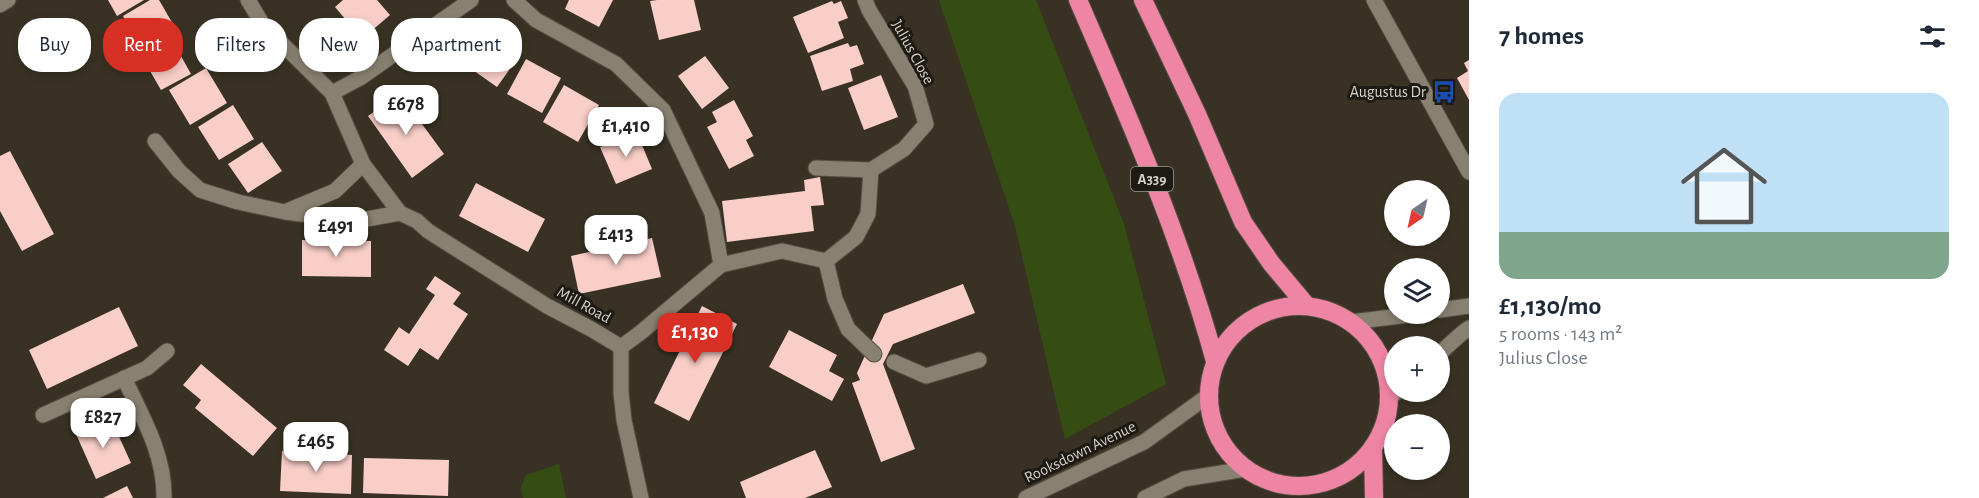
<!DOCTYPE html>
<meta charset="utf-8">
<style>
body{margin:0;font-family:"Alegreya Sans",sans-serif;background:#f2f2f3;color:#1f2937;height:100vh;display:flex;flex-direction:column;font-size:22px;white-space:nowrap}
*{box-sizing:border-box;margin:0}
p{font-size:20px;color:#747a83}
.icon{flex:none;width:33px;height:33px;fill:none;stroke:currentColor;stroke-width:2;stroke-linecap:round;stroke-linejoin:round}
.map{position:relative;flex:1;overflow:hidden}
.details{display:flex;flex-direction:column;background:#fff;width:510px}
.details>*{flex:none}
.hud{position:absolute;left:18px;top:18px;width:570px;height:54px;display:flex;gap:12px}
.needle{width:39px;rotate:214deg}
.controls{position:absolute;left:1384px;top:180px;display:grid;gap:12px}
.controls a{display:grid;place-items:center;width:66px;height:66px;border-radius:50%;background:#fff;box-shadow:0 3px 9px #0003;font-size:30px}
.price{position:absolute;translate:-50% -51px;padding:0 14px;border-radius:12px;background:#fff;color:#222;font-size:20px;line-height:39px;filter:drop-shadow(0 2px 3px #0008)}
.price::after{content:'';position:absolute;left:50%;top:36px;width:18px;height:14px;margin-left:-9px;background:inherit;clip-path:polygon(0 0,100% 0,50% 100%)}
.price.on{background:#d93025;color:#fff}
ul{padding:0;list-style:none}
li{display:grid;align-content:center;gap:12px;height:318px;padding:0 30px}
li+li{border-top:2px solid #e0e1e3}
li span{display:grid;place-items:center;height:186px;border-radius:18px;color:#555}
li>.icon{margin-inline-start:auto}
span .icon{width:108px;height:108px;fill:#fffc;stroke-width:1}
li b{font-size:26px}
h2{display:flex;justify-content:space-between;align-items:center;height:72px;padding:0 30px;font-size:26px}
.chip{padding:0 21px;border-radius:24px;background:#fff;box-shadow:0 3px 9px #0003;font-size:21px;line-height:54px}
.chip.on{background:#d93025;color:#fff}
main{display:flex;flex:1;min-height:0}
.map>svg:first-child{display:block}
.green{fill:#354d12}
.building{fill:#f9cec7}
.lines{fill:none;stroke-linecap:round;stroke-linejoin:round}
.street-casing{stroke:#534d41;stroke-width:17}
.secondary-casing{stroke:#534d41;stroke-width:17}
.highway-casing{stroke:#534d41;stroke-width:20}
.street{stroke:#888070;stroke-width:15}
.secondary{stroke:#888070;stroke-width:15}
.highway{stroke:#ef85a4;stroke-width:18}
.labels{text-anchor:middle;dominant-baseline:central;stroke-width:6;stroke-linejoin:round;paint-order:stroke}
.shield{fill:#1d1a14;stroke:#9e9a93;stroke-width:1.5}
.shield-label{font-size:15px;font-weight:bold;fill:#d6d1c9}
.street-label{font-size:16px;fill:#d6d1c9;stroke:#1d1a14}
.poi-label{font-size:16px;fill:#d6d1c9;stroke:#1d1a14;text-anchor:end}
</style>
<main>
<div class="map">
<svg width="1469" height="498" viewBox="0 0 1469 498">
<rect width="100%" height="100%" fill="#393224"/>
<g class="green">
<path d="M939 0H1036L1124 224 1166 384 1065 439 1015 226Z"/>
<path d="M559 464 566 498H523L521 487 526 475Z"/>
</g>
<g class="building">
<path d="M108 0H144L117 16Z"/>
<path d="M150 0H159L177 31 143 51 123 16Z"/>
<path d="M343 0H377L390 15 362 39 335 7Z"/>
<path d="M569 0H613L599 27 565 9Z"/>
<path d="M657 0H694L701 30 659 40 650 1Z"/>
<path d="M832 1 834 4 841 1 848 18 838 22 844 38 808 53 793 17Z"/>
<path d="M492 37 519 56 497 87 470 68Z"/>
<path d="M172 40 191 74 161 90 142 57Z"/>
<path d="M848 43 850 47 857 45 864 64 850 69 853 81 822 91 810 56Z"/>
<path d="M705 56 729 88 702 109 678 76Z"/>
<path d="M526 59 561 78 542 113 507 94Z"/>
<path d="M1469 60V100L1457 78 1468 71 1464 63Z"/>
<path d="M206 68 227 103 190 125 169 90Z"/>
<path d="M881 75 898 117 864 130 848 88Z"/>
<path d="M564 85 599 105 578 142 543 122Z"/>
<path d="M400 94 444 154 412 178 368 116Z"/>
<path d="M734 100 753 136 746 140 754 156 729 169 707 127 717 122 712 112Z"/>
<path d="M233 105 254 139 219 160 198 127Z"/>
<path d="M637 133 652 169 616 184 600 147Z"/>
<path d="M262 142 282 171 248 193 228 164Z"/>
<path d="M10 151 54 234 22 251 0 211V156Z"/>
<path d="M820 177 824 205 811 206 814 231 727 242 722 201 805 191 804 180Z"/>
<path d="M476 183 545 219 528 252 459 216Z"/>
<path d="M652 238 661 277 579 294 571 256Z"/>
<path d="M302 240 371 241V277L302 276Z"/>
<path d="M435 276 461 293 453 304 468 314 438 360 420 348 408 366 384 350 399 327 409 334 435 295 426 289Z"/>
<path d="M963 284 975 313 893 344 883 364 915 449 881 462 852 383 860 380 857 373 884 314Z"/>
<path d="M702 306 737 324 689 421 654 403Z"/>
<path d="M119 307 138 346 47 389 29 350Z"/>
<path d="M789 330 837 355 829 371 844 379 832 401 769 367Z"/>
<path d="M201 364 277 428 253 456 195 408 201 400 183 385Z"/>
<path d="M111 419 131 463 96 479 76 434Z"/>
<path d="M815 450 832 487 805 498H746L740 482Z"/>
<path d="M282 451 352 455 351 494 280 491Z"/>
<path d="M364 458 449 460 448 496 363 493Z"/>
<path d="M127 486 133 498H103Z"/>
</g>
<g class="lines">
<g class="street-casing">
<g id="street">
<path d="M248 0 263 25 332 93 363 164 400 213 417 221 428 231 547 306 591 329 621 347"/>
<path d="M514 0 536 20 616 64 663 110 712 213 721 265"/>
<path d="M0 5 8 0"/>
<path d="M332 93 360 78 471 0"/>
<path d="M155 141 179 171 200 190 238 202 285 212 356 221 400 213"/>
<path d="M816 168 871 170 904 149 926 124 915 86 869 10 865 0"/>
<path d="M287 211 335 191 363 164"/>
<path d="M826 261 856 237 868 214 871 170"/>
<path d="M826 261 835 299 848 329 874 354"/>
<path d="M621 347 640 333 721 265 782 251 826 261"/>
<path d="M621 347V393L624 420 641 498"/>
<path d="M894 362 926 376 979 360"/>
<path d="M124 378C142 416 165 455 164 498"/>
<path d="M43 415 147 368 167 351"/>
</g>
</g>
<g class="secondary-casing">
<g id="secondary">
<path d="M1374 0 1469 172"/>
<path d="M1440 310 1469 306"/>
<path d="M1351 322 1417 314"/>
<path d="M1440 353 1461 334 1469 328"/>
<path d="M1389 398 1397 392"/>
<path d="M1026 498 1144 442 1209 395"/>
<path d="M1145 498 1184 479 1246 469"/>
</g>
</g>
<g class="highway-casing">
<g id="highway">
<path d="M1078 0C1129 118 1181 237 1215 361"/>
<path d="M1143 0 1197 114 1243 222 1271 263 1307 306"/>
<circle cx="1299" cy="396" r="90"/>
<path d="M1373 447 1374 498"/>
</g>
</g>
<use href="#street" class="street"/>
<use href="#secondary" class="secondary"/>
<use href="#highway" class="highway"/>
</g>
<defs>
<g id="bus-bare" transform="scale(1.8)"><path d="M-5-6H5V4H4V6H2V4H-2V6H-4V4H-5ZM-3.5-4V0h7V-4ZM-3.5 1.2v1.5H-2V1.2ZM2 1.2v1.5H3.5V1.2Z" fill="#1a4fb4" stroke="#1d1a14" stroke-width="2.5" paint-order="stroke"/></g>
</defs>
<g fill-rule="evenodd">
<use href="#bus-bare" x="1444" y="92"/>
</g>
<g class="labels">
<rect class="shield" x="1131" y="167" width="42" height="24" rx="4.5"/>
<g class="shield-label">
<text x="1152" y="179">A339</text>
</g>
<g class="street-label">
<text transform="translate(913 52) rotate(61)">Julius Close</text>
<text transform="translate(584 305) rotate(29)">Mill Road</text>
<text transform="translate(1080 452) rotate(-26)">Rooksdown Avenue</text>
</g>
<g class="poi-label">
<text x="1426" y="92">Augustus Dr</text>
</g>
</g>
</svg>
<div class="controls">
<a><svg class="needle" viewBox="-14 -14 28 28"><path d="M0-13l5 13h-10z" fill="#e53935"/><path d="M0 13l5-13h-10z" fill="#747a83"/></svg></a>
<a><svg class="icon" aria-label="layers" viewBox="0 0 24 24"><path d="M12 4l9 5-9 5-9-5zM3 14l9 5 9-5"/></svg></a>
<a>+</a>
<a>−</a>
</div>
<b class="price" style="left:406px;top:136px">£678</b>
<b class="price" style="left:626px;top:158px">£1,410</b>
<b class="price" style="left:336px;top:258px">£491</b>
<b class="price" style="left:616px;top:266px">£413</b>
<b class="price on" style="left:695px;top:364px">£1,130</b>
<b class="price" style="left:103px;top:449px">£827</b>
<b class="price" style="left:316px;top:473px">£465</b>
<div class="hud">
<a class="chip">Buy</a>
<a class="chip on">Rent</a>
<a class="chip">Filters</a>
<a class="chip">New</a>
<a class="chip">Apartment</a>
</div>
</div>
<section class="details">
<h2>7 homes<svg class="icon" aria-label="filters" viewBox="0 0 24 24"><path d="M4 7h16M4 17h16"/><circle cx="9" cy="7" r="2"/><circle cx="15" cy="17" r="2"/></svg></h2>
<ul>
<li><span style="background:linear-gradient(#bfe0f5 75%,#7fa58c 0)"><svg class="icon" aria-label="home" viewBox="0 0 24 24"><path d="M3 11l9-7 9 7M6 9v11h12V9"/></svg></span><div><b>£1,130/mo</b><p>5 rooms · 143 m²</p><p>Julius Close</p></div></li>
</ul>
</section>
</main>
